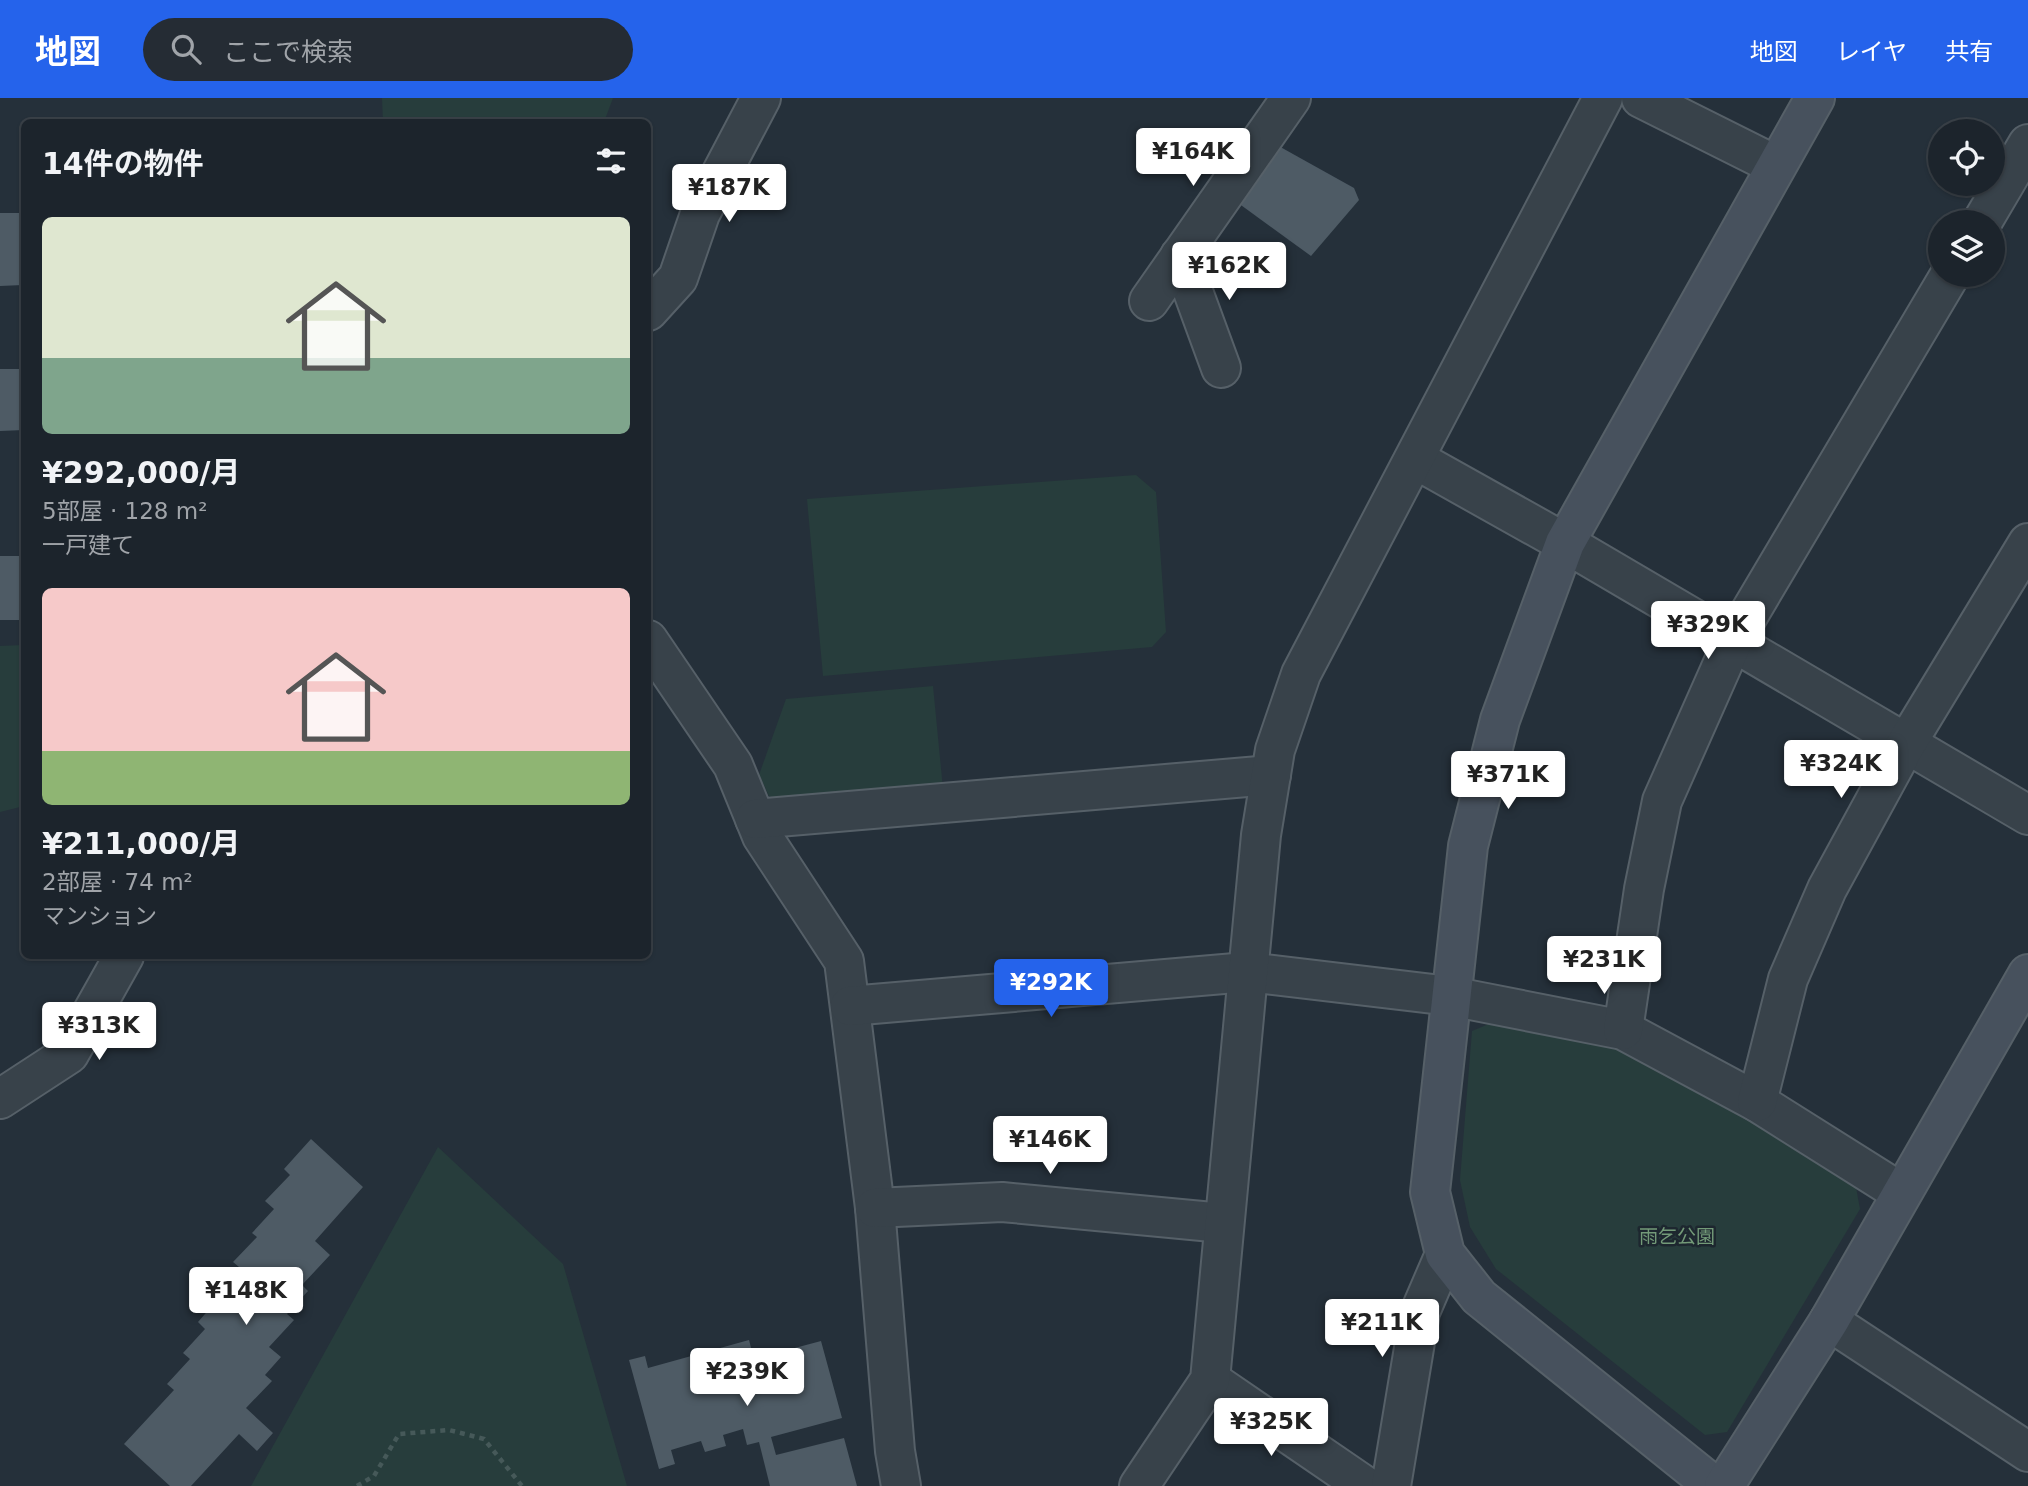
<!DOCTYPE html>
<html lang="ja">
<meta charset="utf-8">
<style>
body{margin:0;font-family:"DejaVu Sans","Noto Sans JP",sans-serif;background:#252c34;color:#f1f3f6;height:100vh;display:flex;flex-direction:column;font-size:26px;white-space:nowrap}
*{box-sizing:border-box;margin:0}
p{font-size:23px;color:#a0a4a9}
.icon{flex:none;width:38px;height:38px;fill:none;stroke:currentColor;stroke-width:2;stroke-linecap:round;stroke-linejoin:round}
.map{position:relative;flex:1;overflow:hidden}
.sheet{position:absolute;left:21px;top:21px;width:630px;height:840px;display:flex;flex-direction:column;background:#1c242c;border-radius:10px;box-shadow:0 2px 5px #0004,0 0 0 2px #3a4148}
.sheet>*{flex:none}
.buttons{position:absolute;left:1928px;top:21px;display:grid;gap:14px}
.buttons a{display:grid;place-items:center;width:77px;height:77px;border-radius:50%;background:#1c242c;box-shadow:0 2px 5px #0004,0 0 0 2px #3a4148;font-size:35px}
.price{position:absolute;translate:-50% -60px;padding:0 16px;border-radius:7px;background:#fff;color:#222;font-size:23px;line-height:46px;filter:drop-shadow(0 2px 4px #0008)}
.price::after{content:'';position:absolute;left:50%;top:42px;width:21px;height:16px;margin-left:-10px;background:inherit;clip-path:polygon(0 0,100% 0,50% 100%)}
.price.selected{background:#2563eb;color:#fff}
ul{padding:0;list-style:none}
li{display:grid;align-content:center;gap:14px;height:371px;padding:0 21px}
li span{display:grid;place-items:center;height:217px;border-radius:10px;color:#555}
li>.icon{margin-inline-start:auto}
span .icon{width:126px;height:126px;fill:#fffc;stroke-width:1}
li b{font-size:30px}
h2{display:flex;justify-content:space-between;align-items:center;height:84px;padding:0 21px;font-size:30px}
header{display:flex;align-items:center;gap:42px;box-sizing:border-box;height:98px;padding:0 35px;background:#2563eb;color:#fff}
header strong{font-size:33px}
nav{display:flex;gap:38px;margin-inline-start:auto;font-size:24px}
.search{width:490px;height:63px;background:#252c34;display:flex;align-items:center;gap:18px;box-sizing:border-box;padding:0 24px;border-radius:38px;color:#a0a4a9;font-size:26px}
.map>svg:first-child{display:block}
.green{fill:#273d3c}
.building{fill:#4e5b65}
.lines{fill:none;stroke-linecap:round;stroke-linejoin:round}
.street-casing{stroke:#566068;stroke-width:42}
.secondary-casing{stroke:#566068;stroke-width:42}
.path{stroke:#465959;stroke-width:4.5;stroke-dasharray:5 5;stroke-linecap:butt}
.street{stroke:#38424a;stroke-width:38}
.secondary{stroke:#47515d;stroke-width:38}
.labels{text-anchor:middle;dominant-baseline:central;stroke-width:5;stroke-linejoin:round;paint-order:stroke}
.park-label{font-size:19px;fill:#739a78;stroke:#1d272f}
</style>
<header>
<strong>地図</strong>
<div class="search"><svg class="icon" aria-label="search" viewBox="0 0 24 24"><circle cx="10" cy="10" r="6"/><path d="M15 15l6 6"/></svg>ここで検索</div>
<nav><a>地図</a><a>レイヤ</a><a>共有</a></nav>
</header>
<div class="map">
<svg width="2028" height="1388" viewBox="0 0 2028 1388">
<rect width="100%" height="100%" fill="#25303a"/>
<g class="green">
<path d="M382 0H613L604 24H383Z"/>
<path d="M1136 377 1156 394 1166 534 1152 549 823 578 807 401Z"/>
<path d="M24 547V708L0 714V548Z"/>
<path d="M933 588 943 691 784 707 769 698 759 677 786 601Z"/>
<path d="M1496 923 1605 944 1751 1020 1855 1084 1860 1111 1727 1334 1705 1337 1496 1171 1470 1129 1460 1082 1472 933Z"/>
<path d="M438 1049 563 1166 627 1388H251Z"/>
</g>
<g class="building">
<path d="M1275 46 1354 90 1359 102 1311 158 1234 102Z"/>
<path d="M0 115H24L23 187 0 188Z"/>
<path d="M0 271H24V332L0 333Z"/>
<rect x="0" y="458" width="24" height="64"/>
<path d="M311 1041 363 1089 315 1143 330 1157 302 1187 308 1193 287 1216 294 1222 269 1249 281 1259 265 1277 272 1283 246 1310 273 1335 257 1353 239 1336 191 1388H170L124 1346 174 1292 167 1286 190 1261 183 1255 205 1231 198 1224 218 1201 213 1197 239 1169 233 1164 257 1139 252 1135 274 1111 265 1103 290 1077 284 1071Z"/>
<path d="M749 1242 754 1261 821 1243 842 1320 771 1339 776 1357 844 1340 857 1388H770L759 1344 747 1347 743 1331 723 1337 726 1348 705 1354 701 1343 671 1352 675 1366 659 1371 629 1262 645 1258 648 1270Z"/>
</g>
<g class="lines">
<g class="street-casing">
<g id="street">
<path d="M1641 0 1775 67"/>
<path d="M1982 124 2028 46"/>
<path d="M1180 158 1221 270"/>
<path d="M1149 203 1291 0"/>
<path d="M648 213 678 180 700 116 761 0"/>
<path d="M1415 361 1565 445 2028 717"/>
<path d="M648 542 733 667 762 738 844 863 875 1110 895 1353 901 1388"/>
<path d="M755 721 1271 677"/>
<path d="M850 908 1247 874 1450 898 1623 932 1757 1004 1900 1094"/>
<path d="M1623 932 1644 791 1662 703 1733 543 1950 177"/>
<path d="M0 1001 69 956 124 858"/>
<path d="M1757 1004 1788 881 1827 791 1906 646 2028 445"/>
<path d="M875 1110 1002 1104 1223 1125"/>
<path d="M1829 1223 2028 1354"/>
<path d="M1210 1282 1365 1388"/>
<path d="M1139 1388 1210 1282 1261 737 1275 652 1301 576 1603 0"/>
<path d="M1391 1388 1420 1214 1445 1156"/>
</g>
</g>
<g class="secondary-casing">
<g id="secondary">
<path d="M1714 1388 1479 1199 1445 1156 1430 1094 1468 748 1500 622 1565 445 1815 0"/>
<path d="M1724 1388 1829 1223 2028 876"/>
</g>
</g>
<path class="path" d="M357 1388 374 1378 399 1336 449 1332 484 1341 522 1388"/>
<use href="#street" class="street"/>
<use href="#secondary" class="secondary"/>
</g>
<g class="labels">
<g class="park-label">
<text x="1677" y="1138">雨乞公園</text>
</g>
</g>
</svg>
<div class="buttons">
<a><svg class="icon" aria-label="locate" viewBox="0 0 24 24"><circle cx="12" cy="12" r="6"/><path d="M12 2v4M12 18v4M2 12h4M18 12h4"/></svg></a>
<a><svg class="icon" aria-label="layers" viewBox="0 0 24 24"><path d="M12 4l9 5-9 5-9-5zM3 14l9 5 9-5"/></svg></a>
</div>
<b class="price" style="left:1193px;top:90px">¥164K</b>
<b class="price" style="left:729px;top:126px">¥187K</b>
<b class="price" style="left:1229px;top:204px">¥162K</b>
<b class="price" style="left:1708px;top:563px">¥329K</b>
<b class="price" style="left:1841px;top:702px">¥324K</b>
<b class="price" style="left:1508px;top:713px">¥371K</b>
<b class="price" style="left:1604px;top:898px">¥231K</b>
<b class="price selected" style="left:1051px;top:921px">¥292K</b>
<b class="price" style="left:99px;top:964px">¥313K</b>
<b class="price" style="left:1050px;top:1078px">¥146K</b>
<b class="price" style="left:246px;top:1229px">¥148K</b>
<b class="price" style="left:1382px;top:1261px">¥211K</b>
<b class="price" style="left:747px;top:1310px">¥239K</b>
<b class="price" style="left:1271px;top:1360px">¥325K</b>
<section class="sheet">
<h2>14件の物件<svg class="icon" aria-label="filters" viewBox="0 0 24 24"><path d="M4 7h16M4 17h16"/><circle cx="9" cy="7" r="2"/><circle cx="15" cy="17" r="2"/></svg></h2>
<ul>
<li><span style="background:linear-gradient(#dfe7d0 65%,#7fa58c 0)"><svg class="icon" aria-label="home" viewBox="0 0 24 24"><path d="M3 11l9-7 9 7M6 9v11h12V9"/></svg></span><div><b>¥292,000/月</b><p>5部屋 · 128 m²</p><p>一戸建て</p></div></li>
<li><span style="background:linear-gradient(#f6c9c9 75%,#8fb573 0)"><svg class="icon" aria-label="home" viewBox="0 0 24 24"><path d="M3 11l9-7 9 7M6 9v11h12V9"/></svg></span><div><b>¥211,000/月</b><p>2部屋 · 74 m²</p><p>マンション</p></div></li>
</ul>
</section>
</div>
